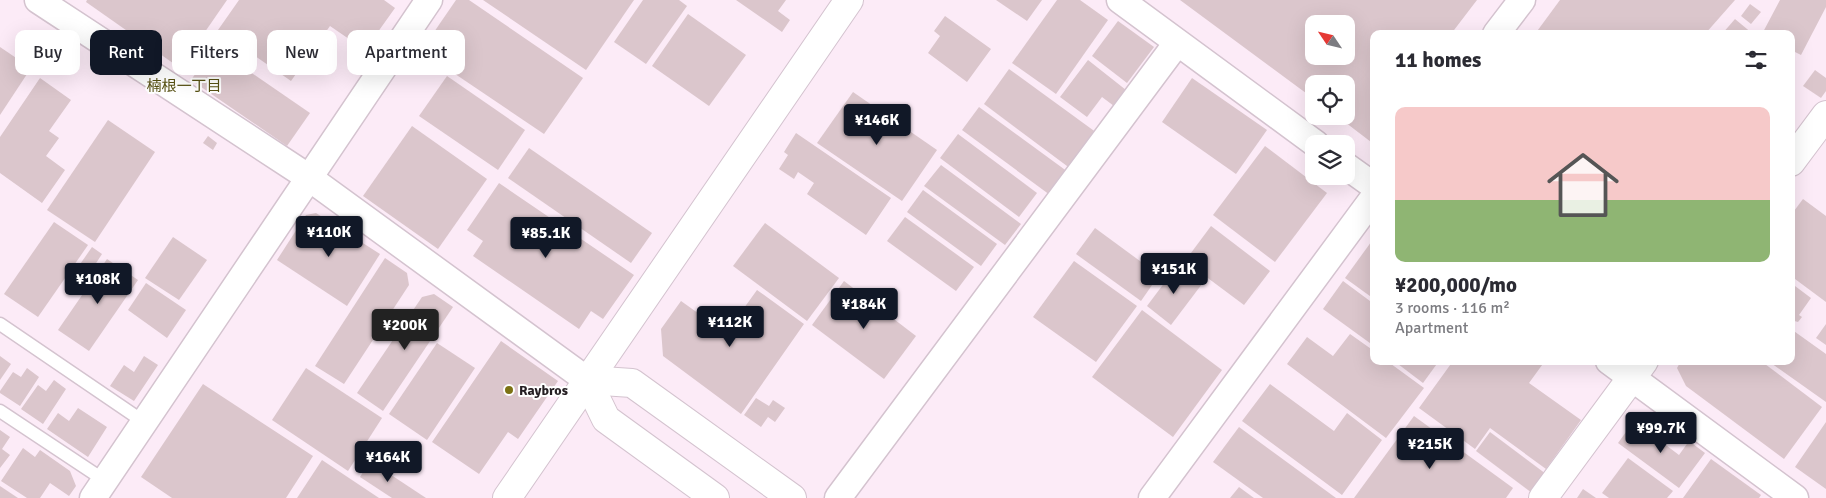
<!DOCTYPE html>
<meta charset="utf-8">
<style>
body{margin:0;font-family:Signika,"Noto Sans JP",sans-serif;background:#f7f7f7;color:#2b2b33;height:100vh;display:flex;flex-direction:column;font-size:19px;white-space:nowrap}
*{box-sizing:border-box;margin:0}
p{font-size:16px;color:#7c7c81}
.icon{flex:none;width:28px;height:28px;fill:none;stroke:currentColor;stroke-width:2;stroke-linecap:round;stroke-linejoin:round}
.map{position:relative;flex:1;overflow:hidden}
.drawer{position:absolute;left:1370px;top:30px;width:425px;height:335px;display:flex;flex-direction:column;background:#fff;border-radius:10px;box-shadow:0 5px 20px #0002}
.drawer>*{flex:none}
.hud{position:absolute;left:15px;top:30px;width:475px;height:45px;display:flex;gap:10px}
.needle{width:32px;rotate:305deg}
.fabs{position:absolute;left:1305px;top:15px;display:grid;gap:10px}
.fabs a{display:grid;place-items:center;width:50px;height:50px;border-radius:10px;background:#fff;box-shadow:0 5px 20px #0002;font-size:25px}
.price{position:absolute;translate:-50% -42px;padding:0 11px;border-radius:5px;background:#111827;color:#fff;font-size:16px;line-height:32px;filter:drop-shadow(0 1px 2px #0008)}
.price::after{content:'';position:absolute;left:50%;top:30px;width:15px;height:11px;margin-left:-8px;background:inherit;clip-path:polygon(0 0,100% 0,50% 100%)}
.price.current{background:#222;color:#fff}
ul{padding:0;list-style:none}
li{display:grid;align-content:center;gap:10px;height:265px;padding:0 25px}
li span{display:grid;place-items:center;height:155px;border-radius:10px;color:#555}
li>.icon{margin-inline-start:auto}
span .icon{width:90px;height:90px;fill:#fffc;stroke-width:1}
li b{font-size:21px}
h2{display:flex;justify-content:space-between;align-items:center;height:60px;padding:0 25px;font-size:21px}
.chip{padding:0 18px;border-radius:10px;background:#fff;box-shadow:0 5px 20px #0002;font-size:18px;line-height:45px}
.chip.current{background:#111827;color:#fff}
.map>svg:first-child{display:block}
.building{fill:#dbc6cc;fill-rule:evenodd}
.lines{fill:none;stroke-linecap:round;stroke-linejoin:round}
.service-casing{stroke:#d4c3cf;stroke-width:15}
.minor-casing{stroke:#d4c3cf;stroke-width:29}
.tertiary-casing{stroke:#d4c3cf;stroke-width:30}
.service{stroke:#fff;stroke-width:12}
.minor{stroke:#fff;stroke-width:26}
.tertiary{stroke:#fff;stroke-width:28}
.poi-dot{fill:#7c7214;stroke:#fff;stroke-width:2}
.labels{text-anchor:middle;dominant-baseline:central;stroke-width:4;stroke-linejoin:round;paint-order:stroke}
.poi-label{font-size:14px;font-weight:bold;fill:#241e22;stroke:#fff;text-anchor:start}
.neighbourhood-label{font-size:15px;fill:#575113;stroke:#fff}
</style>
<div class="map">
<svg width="1826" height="498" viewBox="0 0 1826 498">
<rect width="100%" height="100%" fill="#fcebf7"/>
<g class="building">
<path d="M87 0H227L180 68 86 2Z"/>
<path d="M239 0H384L395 8 365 50 330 26 291 81 218 30Z"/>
<path d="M456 0H469L583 78 544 134 421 51Z"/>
<path d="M483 0H634L586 70Z"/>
<path d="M643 0H679L687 6 646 64 614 42Z"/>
<path d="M736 0H786L778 11 790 20 782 32Z"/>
<path d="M996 0H1042L1027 21Z"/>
<path d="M1057 0H1080L1108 20 1056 94 1012 63Z"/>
<path d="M1180 0H1477L1451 34H1374V138L1371 142 1337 116H1346V84H1314V99ZM1314 24H1346V56H1314Z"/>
<path d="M1560 0H1735L1705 34H1535Z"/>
<path d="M1780 0H1826V7L1801 55 1791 50V34H1762Z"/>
<path d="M1750 4 1761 12 1751 24 1741 16Z"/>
<path d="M688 14 746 55 709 106 652 66Z"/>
<path d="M945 16 991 49 967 82 928 53 940 36 934 31Z"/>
<path d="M1735 19 1753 34H1722Z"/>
<path d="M1118 21 1154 47 1127 83 1092 56Z"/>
<path d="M0 47 31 68 0 115Z"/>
<path d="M214 47 310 113 287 146 191 80Z"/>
<path d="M1088 60 1126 90 1114 106 1102 97 1087 117 1060 97Z"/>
<path d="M1009 69 1097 133 1071 169 984 104Z"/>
<path d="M1815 70 1826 78V91L1821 98 1803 86Z"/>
<path d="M447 76 525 130 498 170 419 116Z"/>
<path d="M40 78 71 100 49 131 59 138 46 156 65 170 42 203 0 173V137Z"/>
<path d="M1192 78 1267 130 1236 174 1162 122Z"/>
<path d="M853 92 937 150 902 201 817 143Z"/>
<path d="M979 107 1068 172 1050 195 962 130Z"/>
<path d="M108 120 155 152 95 242 47 210Z"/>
<path d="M412 126 487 179 438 249 363 196Z"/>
<path d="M796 133 891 198 866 235 807 194 814 183 798 172 794 179 779 169 788 155 784 152Z"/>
<path d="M958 134 1037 193 1019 217 940 158Z"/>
<path d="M208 136 217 143 213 150 203 143Z"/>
<path d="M1265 146 1327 193 1275 262 1213 215Z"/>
<path d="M529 148 652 233 631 263 508 178Z"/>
<path d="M941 165 1021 224 1005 245 924 186Z"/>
<path d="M499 183 634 275 603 319 591 311 579 329 473 256 483 241 467 230Z"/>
<path d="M923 190 997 244 981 266 907 212Z"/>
<path d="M1803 199 1826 216V302L1791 276V215Z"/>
<path d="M316 213 380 254 347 306 277 260 306 215Z"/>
<path d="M905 217 974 267 956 291 887 241Z"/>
<path d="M54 222 88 245 38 317 4 294Z"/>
<path d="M765 223 839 278 807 321 733 266Z"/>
<path d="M1211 226 1270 271 1244 305 1185 261Z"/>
<path d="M1095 228 1159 275 1141 301 1076 254Z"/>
<path d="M173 237 207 260 179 300 145 278Z"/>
<path d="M1374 238V299L1345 278Z"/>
<path d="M92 247 102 254 87 277 76 270Z"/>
<path d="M385 258 407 273 409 285 344 384 315 366Z"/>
<path d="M107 259 138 280 89 351 58 330Z"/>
<path d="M1074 261 1137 306 1096 362 1033 317Z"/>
<path d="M1177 266 1202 284 1171 325 1147 306Z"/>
<path d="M844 281 916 336 884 379 812 325Z"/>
<path d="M1343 281 1374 304V346L1323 309Z"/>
<path d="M146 283 186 310 167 338 128 310Z"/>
<path d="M1791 283 1811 298 1799 315 1802 317 1798 322 1791 320Z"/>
<path d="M757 290 804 324 741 414 663 356 661 329 681 301 726 333Z"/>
<path d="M434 294 453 307 383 411 357 393 422 297Z"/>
<path d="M1142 310 1222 370 1173 437 1092 377Z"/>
<path d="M1826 324V345L1816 338Z"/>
<path d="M1791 329 1826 354V402L1768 361H1791Z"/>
<path d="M1350 334 1374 351V361H1387L1424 388 1386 438 1287 364 1307 337 1333 356Z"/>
<path d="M501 341 558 381 518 439 508 432 479 474 432 442Z"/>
<path d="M437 343 475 368 427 440 389 414Z"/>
<path d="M0 356 11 364 0 380Z"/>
<path d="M144 356 158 365 134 401 110 386 124 365 134 372Z"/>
<path d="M1394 361H1439L1423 383Z"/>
<path d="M1453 361H1545L1529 383 1581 420 1546 469 1490 428 1475 449 1419 408Z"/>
<path d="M1681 361H1761L1822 407 1784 459 1686 386 1677 368Z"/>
<path d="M27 368 39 377 20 406 0 393V391L13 372 21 377Z"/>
<path d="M306 368 382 418 348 471 272 420Z"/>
<path d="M54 380 66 389 43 424 21 409 38 385 46 391Z"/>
<path d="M203 384 313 456 286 498H172L141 477Z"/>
<path d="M1270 384 1334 431 1347 413 1382 440 1342 495 1242 421Z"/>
<path d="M756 398 769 406 773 400 785 408 775 422 768 417 761 427 744 415Z"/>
<path d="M78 408 107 427 88 457 47 429 58 413 69 421Z"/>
<path d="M1414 416 1513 488 1506 498H1354Z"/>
<path d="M1634 421 1679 455 1689 441 1705 453 1679 488 1618 443Z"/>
<path d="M1826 422V489L1795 467Z"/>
<path d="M1239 427 1336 498H1263L1213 462Z"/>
<path d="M0 430 10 437 2 449 10 455 0 468Z"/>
<path d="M1490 432 1546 474 1532 493 1476 451Z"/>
<path d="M23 448 35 457 40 450 70 471 76 486 69 496 50 483 40 498H27L1 481Z"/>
<path d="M1628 458 1673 491 1667 498H1609L1602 493Z"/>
<path d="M1711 459 1761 495 1759 498H1683Z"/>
<path d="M322 460 379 498H297Z"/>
<path d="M370 461 426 498H392L360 477Z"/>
<path d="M0 486 18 498H0Z"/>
<path d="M1239 487 1254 498H1230Z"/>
<path d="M1583 489 1596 498H1577Z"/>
</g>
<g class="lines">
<g class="service-casing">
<g id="service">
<path d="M0 324 144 422"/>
<path d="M0 411 104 480"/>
</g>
</g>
<g class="minor-casing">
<g id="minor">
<path d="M38 0 308 177 587 380"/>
<path d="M1120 0 1316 144"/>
<path d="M1496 34 1522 0"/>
<path d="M1346 166 1374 186"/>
<path d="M1609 361 1795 498"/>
<path d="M93 498 429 0"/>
<path d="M838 498 1177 43"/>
<path d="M1152 498 1374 197"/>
</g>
</g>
<g class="tertiary-casing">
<g id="tertiary">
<path d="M1791 162 1826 115"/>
<path d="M587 380 632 383 792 498"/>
<path d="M587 380 606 419 715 498"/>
<path d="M507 498 849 0"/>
<path d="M1543 498 1644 361"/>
</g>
</g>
<use href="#service" class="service"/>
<use href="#minor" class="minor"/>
<use href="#tertiary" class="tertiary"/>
</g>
<circle class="poi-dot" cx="509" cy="390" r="5"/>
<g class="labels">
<g class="poi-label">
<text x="519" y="390">Raybros</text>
</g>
<g class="neighbourhood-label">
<text x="184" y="86">楠根一丁目</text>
</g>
</g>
</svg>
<div class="fabs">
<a><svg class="needle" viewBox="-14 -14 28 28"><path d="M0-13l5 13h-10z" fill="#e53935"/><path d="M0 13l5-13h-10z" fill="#7c7c81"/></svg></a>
<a><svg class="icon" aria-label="locate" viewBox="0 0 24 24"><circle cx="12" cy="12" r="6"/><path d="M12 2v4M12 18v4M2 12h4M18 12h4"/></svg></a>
<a><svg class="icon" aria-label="layers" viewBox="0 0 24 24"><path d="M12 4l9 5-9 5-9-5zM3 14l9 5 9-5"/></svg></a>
</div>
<b class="price" style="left:877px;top:146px">¥146K</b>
<b class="price" style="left:329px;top:258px">¥110K</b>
<b class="price" style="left:546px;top:259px">¥85.1K</b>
<b class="price" style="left:1174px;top:295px">¥151K</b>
<b class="price" style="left:98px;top:305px">¥108K</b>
<b class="price" style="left:864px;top:330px">¥184K</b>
<b class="price" style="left:730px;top:348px">¥112K</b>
<b class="price current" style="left:405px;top:351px">¥200K</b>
<b class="price" style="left:1661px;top:454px">¥99.7K</b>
<b class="price" style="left:1430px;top:470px">¥215K</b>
<b class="price" style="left:388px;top:483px">¥164K</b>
<div class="hud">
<a class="chip">Buy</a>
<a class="chip current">Rent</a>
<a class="chip">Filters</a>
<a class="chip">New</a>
<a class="chip">Apartment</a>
</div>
<section class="drawer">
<h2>11 homes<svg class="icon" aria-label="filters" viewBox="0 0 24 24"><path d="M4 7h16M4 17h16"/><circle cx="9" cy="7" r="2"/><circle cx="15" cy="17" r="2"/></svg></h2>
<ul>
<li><span style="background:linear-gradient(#f6c9c9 60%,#8fb573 0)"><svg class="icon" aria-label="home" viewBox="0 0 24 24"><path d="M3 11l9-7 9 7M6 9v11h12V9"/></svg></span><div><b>¥200,000/mo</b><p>3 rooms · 116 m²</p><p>Apartment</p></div></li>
</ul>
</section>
</div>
